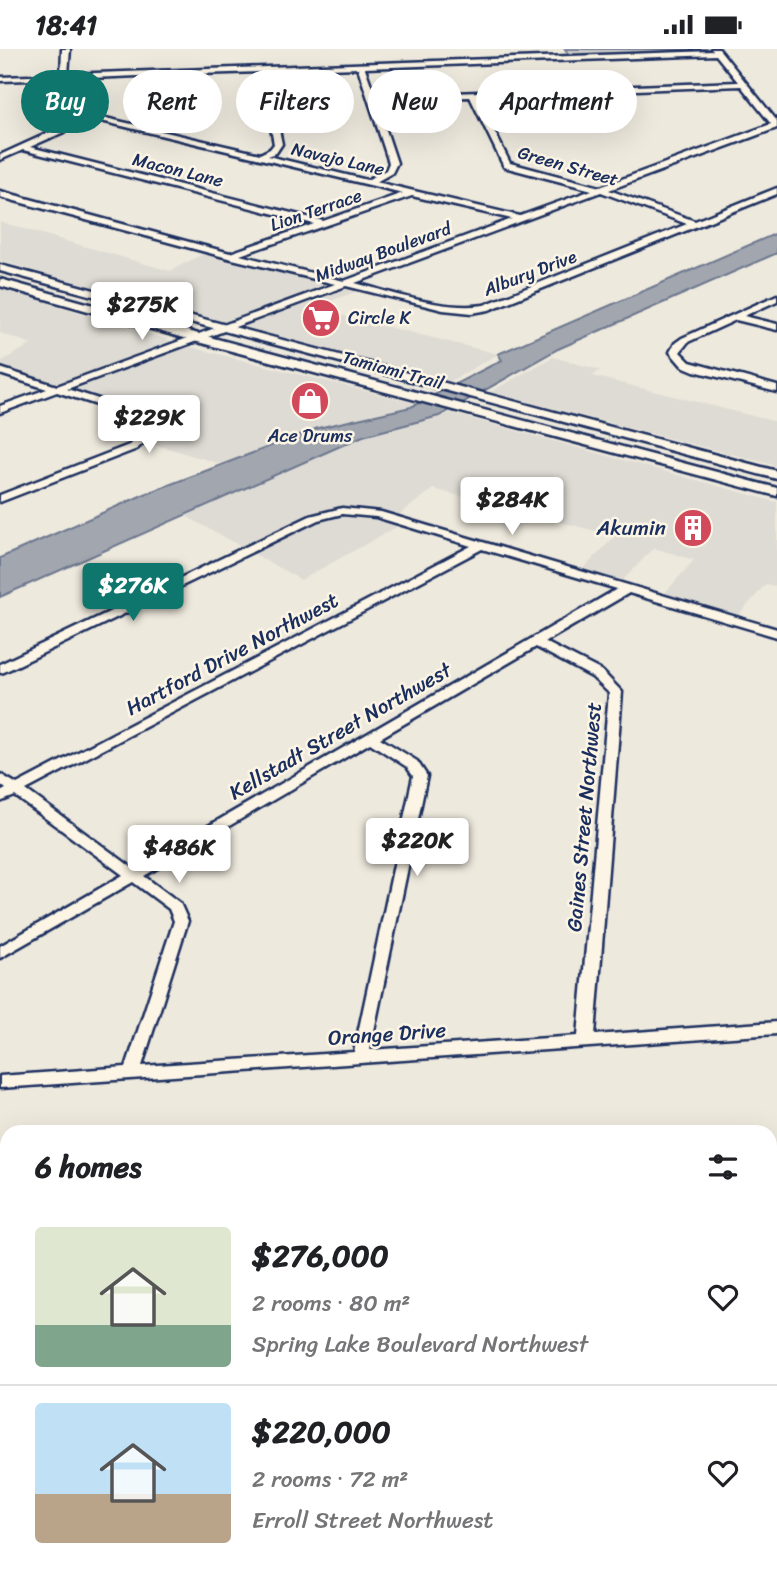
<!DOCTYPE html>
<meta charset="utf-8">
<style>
body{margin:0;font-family:Sriracha,sans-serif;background:#f6f6f6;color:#202124;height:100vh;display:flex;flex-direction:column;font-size:26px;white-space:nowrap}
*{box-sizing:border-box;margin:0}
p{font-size:23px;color:#757577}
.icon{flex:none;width:38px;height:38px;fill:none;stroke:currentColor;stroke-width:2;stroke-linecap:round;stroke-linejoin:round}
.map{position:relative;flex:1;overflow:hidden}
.panel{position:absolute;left:0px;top:1076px;width:777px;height:450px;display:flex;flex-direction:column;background:#fff;border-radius:21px 21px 0 0;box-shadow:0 7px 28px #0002}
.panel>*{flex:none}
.guide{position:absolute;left:21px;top:21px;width:735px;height:63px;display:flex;gap:14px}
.price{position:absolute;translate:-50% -60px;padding:0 16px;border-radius:7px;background:#fff;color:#222;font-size:23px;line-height:46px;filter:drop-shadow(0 2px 4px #0008)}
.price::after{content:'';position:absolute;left:50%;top:42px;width:21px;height:16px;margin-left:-10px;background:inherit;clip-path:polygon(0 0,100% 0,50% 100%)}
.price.current{background:#0f766e;color:#fff}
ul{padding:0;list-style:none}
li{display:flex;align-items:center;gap:21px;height:175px;padding:0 35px}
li+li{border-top:2px solid #e0e0e0}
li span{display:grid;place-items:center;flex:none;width:196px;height:140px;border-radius:7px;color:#555}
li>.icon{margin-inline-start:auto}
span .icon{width:84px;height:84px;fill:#fffc;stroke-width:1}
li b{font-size:30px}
h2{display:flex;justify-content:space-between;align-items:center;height:84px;padding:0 35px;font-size:30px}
.tag{padding:0 24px;border-radius:32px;background:#fff;box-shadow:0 7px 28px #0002;font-size:24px;line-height:63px}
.tag.current{background:#0f766e;color:#fff}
.status{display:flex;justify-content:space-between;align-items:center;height:49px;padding:0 35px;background:#fff;direction:ltr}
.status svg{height:19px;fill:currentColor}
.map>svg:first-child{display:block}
.built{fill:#dedbd4}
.green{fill:#cfcdca;stroke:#757e94;stroke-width:2}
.water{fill:#a2a7af;stroke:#6c778f;stroke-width:2}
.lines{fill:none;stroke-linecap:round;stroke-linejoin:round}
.minor-casing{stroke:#1b2f5e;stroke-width:5}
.major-casing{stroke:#1b2f5e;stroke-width:5}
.minor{fill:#fcf5e5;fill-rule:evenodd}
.major{fill:#fcf5e5;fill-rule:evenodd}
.labels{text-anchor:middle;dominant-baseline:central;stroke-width:5;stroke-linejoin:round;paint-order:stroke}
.far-street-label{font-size:18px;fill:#1b2f5e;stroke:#fcf5e5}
.far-poi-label{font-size:18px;fill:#1b2f5e;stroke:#fcf5e5;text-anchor:start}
.poi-label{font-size:21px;fill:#1b2f5e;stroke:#fcf5e5;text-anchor:end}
.street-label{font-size:21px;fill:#1b2f5e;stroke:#fcf5e5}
</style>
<div class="status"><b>18:41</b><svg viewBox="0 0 49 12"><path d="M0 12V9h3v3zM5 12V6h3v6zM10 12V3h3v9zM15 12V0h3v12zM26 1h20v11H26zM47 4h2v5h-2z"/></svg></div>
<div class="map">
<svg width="777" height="1525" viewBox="0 0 777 1525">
<rect width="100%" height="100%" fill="#eee9dd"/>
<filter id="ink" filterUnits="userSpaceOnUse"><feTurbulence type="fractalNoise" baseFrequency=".0143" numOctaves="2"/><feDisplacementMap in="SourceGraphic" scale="14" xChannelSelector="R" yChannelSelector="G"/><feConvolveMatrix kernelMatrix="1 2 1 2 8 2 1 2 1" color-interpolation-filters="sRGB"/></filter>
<g filter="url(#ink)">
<g class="built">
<path d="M0 173 170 222 214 199 368 238 312 259 498 305 449 333 146 253 0 212Z"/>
<path d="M0 239 198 300 418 355 318 379 221 415 150 394 156 388 158 377 148 366 0 319V313L32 295 0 284Z"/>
<path d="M553 308 600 321 593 327 777 373V417L490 343Z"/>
<path d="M447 363 777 453V538L766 535 738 567 664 545 694 511 654 499 621 533 582 521 615 487 433 440 399 466 409 470 400 476 301 531 184 466 363 387 438 367Z"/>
</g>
<path class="green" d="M565 0H709L710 2 570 7Z"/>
<path class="water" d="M777 184V204L558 300 439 367 363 387 0 548V509L145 445 318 379 411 358 502 311 498 305Z"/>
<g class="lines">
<g class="minor-casing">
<g id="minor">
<path d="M62 0H70L68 25 713 2 711 0H719L777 72V79L609 141 695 172 777 139V145L489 261 472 264 443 261 346 237 67 340 136 362 153 374 154 384 137 400 0 453V446L129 396 144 383V377L128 366 57 343 0 364V357L47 340 0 325V319L57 337 335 235 228 209 0 148V142L230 204 314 175 23 101 0 111V106L57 80 60 30 0 32V28L61 26ZM716 6 738 33 375 47 365 19ZM358 19 389 114 386 121 367 131 268 107 276 104 282 95 267 22ZM260 23 274 95 270 100 260 105 157 81 165 78 172 69 168 26ZM161 26 164 69 159 74 149 79 101 68 66 67 68 30ZM741 37 771 75 600 138 510 114 477 47ZM470 48 504 118 592 141 520 167 376 133 392 124 397 114 376 51ZM65 71 101 72 403 144 323 172 30 98 64 83ZM601 143 687 175 484 256C442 262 395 244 355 234ZM412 147 512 170 344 232 240 206Z"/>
<path d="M777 246V252L744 267 777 275V281L736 271 688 293 680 303 690 313 777 337V343L694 322 682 317 670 303 675 294 682 289Z"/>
<path d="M342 459 381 463 777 580V588L629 544 545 593 602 622 622 643 595 986 777 973V985L0 1039V1027L126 1018 174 872 169 860 133 833 0 909V897L123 826 15 747 0 753V743L6 740 0 735V725L17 735 471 497 376 468 342 465 318 471 4 623 0 624V615L310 467ZM482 500 617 540 134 820 26 741ZM536 598 592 628 609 644 578 987 370 1001 427 727 417 712 380 689ZM370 694 407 718 413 727 354 1003 142 1017 188 872 180 854 144 827Z"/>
<rect x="770" y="1150" width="7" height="14"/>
<path d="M7 1208V1222L0 1223V1209Z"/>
<path d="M7 1430V1448L0 1449V1431Z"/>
<path d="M237 1519H257L256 1525H236Z"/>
<path d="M525 1519H545L544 1525H524Z"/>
</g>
</g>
<g class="major-casing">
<g id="major">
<path d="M0 216 777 422V430L0 222Z"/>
<path d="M0 230 202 286 777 439V447L194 292 0 237Z"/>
</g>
</g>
<use href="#minor" class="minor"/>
<use href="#major" class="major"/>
</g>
</g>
<defs>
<g id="supermarket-disc" transform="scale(2.0125)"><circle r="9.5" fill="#d1495b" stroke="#fcf5e5"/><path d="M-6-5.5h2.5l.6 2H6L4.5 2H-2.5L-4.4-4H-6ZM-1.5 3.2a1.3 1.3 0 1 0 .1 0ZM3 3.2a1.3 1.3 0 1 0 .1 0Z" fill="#fff"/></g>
<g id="shop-disc" transform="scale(2.0125)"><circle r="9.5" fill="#d1495b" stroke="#fcf5e5"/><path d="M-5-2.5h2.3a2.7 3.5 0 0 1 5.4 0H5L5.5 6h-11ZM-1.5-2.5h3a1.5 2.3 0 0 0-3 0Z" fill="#fff"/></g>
<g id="building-disc" transform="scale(2.0125)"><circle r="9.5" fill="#d1495b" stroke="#fcf5e5"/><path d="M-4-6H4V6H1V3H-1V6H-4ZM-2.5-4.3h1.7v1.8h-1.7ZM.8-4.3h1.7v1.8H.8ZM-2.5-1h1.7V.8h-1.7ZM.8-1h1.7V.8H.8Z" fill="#fff"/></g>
</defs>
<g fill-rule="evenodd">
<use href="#supermarket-disc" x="321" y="269"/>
<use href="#shop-disc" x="310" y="352"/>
<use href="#building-disc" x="693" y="479"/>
</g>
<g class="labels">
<g class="far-street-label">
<text transform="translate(338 110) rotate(13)">Navajo Lane</text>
<text transform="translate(568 117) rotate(16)">Green Street</text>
<text transform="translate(178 121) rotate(14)">Macon Lane</text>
<text transform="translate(316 161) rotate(-19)">Lion Terrace</text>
<text transform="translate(383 203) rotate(-20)">Midway Boulevard</text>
<text transform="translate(530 224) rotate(-21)">Albury Drive</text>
<text transform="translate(393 321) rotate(15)">Tamiami Trail</text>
</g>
<g class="far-poi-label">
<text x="348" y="269">Circle K</text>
<text x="310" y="387" text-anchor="middle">Ace Drums</text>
</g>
<g class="poi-label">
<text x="666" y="479">Akumin</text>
</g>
<g class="street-label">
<text transform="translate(232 605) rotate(-28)">Hartford Drive Northwest</text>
<text transform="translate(340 682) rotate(-30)">Kellstadt Street Northwest</text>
<text transform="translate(584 768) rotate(-85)">Gaines Street Northwest</text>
<text transform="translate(387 985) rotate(-4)">Orange Drive</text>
</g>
</g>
</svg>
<b class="price" style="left:142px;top:293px">$275K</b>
<b class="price" style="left:149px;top:406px">$229K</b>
<b class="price" style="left:512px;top:488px">$284K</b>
<b class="price current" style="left:133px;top:574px">$276K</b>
<b class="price" style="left:417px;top:829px">$220K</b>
<b class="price" style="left:179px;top:836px">$486K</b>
<div class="guide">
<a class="tag current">Buy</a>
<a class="tag">Rent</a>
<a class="tag">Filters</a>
<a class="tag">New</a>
<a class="tag">Apartment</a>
</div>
<section class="panel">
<h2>6 homes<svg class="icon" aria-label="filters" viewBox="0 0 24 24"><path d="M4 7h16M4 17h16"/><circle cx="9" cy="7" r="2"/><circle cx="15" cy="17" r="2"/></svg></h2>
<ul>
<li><span style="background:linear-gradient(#dfe7d0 70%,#7fa58c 0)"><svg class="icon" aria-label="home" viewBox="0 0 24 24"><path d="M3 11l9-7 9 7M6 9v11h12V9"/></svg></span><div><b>$276,000</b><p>2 rooms · 80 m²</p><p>Spring Lake Boulevard Northwest</p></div><svg class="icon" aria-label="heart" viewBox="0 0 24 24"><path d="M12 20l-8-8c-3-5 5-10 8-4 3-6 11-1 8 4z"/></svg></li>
<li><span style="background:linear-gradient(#bfe0f5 65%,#b9a48a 0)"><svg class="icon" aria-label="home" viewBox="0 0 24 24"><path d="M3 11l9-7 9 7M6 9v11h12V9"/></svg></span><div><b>$220,000</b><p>2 rooms · 72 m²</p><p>Erroll Street Northwest</p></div><svg class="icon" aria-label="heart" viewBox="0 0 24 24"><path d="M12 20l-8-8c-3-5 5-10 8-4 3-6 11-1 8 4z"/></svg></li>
</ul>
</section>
</div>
